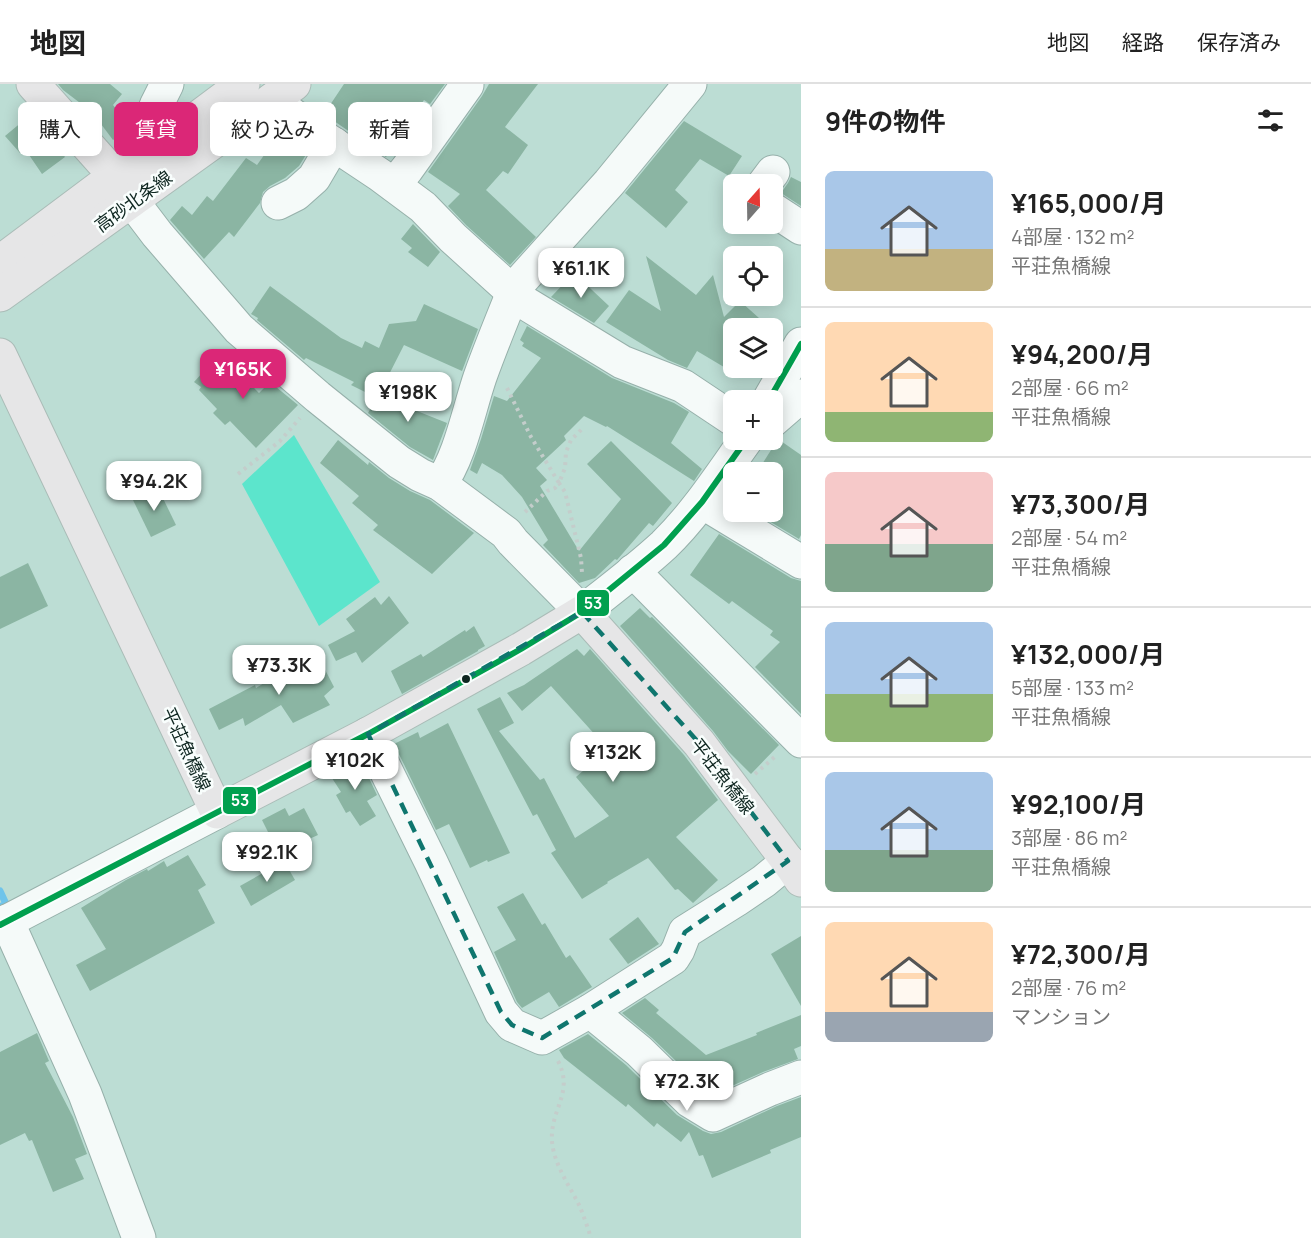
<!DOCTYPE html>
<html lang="ja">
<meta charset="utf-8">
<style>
body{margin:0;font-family:Manrope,"Noto Sans JP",sans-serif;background:#f2f2f2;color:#222;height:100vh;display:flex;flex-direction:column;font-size:22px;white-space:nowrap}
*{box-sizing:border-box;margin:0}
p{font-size:20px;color:#767676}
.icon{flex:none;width:33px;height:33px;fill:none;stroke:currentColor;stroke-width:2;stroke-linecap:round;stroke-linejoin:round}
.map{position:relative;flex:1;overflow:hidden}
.panel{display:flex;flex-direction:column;background:#fff;width:510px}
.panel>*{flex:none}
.guide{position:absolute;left:18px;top:18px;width:570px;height:54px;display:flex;gap:12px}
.needle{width:39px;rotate:20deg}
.fabs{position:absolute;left:723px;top:90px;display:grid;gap:12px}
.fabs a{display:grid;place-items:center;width:60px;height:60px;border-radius:9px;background:#fff;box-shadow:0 3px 15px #0003;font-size:30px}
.price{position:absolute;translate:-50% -51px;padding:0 14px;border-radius:12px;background:#fff;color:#222;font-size:20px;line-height:39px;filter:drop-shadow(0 2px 3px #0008)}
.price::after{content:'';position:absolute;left:50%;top:36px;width:18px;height:14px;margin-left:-9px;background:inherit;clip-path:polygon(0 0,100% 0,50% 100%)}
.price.active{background:#db2777;color:#fff}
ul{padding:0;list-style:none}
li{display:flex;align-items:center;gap:18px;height:150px;padding:0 24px}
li+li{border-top:2px solid #e0e0e0}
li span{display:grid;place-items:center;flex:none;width:168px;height:120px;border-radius:9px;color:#555}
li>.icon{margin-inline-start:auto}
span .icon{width:72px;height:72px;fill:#fffc;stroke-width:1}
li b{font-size:26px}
h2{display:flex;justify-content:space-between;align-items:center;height:72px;padding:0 24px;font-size:26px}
.chip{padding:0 21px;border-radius:9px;background:#fff;box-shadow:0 3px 15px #0003;font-size:21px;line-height:54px}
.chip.active{background:#db2777;color:#fff}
header{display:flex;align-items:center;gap:36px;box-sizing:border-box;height:84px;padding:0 30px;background:#fff;border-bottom:2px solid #e0e0e0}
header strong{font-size:28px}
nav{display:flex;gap:33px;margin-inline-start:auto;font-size:21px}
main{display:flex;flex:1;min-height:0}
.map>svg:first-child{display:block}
.green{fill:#5ce5cc}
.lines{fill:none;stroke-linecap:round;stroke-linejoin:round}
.stream{stroke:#6fc4ea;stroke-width:7}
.building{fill:#8bb5a3}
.minor-casing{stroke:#96b0aa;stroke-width:35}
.major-casing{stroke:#aabcb7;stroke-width:35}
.path{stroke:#c4cdcb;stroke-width:4;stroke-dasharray:3 4.5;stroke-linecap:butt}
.minor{stroke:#f5faf9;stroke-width:33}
.major{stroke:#e6e6e7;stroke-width:33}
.bus-1-casing{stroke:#f9fefd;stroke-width:10}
.bus-1{stroke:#01a04f;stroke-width:6}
.marked{fill:none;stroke:#0f766e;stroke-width:4.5;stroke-dasharray:12 8;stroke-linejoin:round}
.bus-dot{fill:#0f2721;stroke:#f9fefd;stroke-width:2}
.labels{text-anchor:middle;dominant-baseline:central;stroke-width:5;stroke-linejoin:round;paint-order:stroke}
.street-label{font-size:18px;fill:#0f2721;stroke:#f9fefd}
.line-badge{stroke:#f9fefd;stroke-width:2}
.badge-label{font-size:16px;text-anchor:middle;font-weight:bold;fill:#fff}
</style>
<header>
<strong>地図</strong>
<nav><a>地図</a><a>経路</a><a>保存済み</a></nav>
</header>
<main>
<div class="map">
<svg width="801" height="1154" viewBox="0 0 801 1154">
<rect width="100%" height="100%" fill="#bcddd4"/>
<path class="green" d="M294 351 380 498 319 542 242 400Z"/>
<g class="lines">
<path class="stream" d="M0 807 6 820 0 823"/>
</g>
<g class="building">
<path d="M58 0H110L122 10 113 21 130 43 113 56 92 28 63 6Z"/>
<path d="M344 0H445L430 20 424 16 386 73 324 30Z"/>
<path d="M489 0H538L505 43 528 61 508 90 503 87 486 106 536 153 510 181 466 141 448 122 460 110 428 88 482 12Z"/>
<path d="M36 32 49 47 47 48 65 73 42 90 25 65 20 69 5 52 23 37 25 39Z"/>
<path d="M684 37 742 72 729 92 700 75 675 106 688 118 666 144 625 109Z"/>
<path d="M282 46 309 66 299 82 285 94 270 102 263 108 260 119 234 153 229 148 204 175 170 136 182 122 192 131 207 112 213 117 246 74 257 81Z"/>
<path d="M791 93 801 98V122L781 109 788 99Z"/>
<path d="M413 140 440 168 428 183 408 168 412 164 401 155Z"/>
<path d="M646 172 696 211 713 191 724 233 740 217 770 244H734V289L697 267 687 284 668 276 606 238 629 206 661 227Z"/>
<path d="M574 189 609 222 594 239 551 213Z"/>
<path d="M270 202 341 254 362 264 365 257 379 264 389 240 416 237 424 220 478 245 462 287 404 261 377 314 351 301 354 298 306 274 304 276 257 236 258 234 251 230Z"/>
<path d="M527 242 612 294 674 319 689 328 671 359 702 385 694 397 607 342 606 343 584 332 564 352 566 356 536 384 547 396 540 402 579 467 621 415 587 380 611 357 672 419 653 442 649 439 617 476 615 475 595 494 579 499 543 461 548 456 522 413 502 391 482 379 477 390 470 386 481 355 494 312 507 317 541 274 522 262 524 259 520 256Z"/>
<path d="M216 265 259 309 270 298 298 321 256 364 230 337 225 341 213 329 217 325 199 306 201 303 194 298 205 286 200 280Z"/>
<path d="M384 302 419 323 417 327 447 339 433 376 410 363 368 329Z"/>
<path d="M778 355 801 371V451L799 455 754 428H772V388H757Z"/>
<path d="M338 356 368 381 369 378 389 394 410 407 430 416 474 449 432 490 373 446 378 441 352 419 359 412 320 379Z"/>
<path d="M157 402 176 441 151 453 132 414Z"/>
<path d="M719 450 791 494 801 497V630L755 583 780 558 770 551 773 547 732 517 729 520 690 491Z"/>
<path d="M28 479 48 522 0 545V493Z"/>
<path d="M389 512 409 539 362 579 356 568 336 577 328 561 355 547 346 535 375 513 381 521Z"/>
<path d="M640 524 650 534 652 533 779 661 751 690 728 667 713 647 620 542Z"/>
<path d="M474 542 485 562 478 566V567L402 610 391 587 421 570 423 573 465 546 466 548Z"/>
<path d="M577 565 584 572 590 565 684 671 718 716 676 753 718 796 693 819 678 805 675 806 648 774 607 798 608 799 582 815 551 769 556 766 537 730 533 732 477 625 500 613 514 639 499 647 540 696 544 694 575 754 609 732 576 693 608 665 551 602 522 627 507 609 524 601Z"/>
<path d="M318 572 334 603 324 612 330 621 293 639 281 621 245 642 243 634 219 646 209 625 255 601 256 604 290 583 292 586Z"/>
<path d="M448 639 510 769 488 778 487 776 470 784 449 740 436 746 394 660 418 648 420 654Z"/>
<path d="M360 675 377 711 367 717 376 732 360 742 350 727 346 729 336 711 341 708 330 691Z"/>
<path d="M285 724 289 732 304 724 318 751 274 771 265 755 270 752 262 736Z"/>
<path d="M188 771 206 801 198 806 215 839 90 907 76 881 106 865 81 824 126 796 147 785 148 787 164 777 167 783Z"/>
<path d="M284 777 295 796 251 822 240 802Z"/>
<path d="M523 809 542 841 545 839 566 874 570 871 592 903 559 923 549 908 522 924 517 918 494 868 516 856 497 823Z"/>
<path d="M638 833 659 860 628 880 609 855Z"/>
<path d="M801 852V922L771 870Z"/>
<path d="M645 914 659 926 656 929 706 971 757 951 756 949 801 931V962L794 965 798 975 763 988 714 1010 702 1002 652 954 622 929Z"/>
<path d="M37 949 49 977 45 979 73 1033 87 1070 75 1075 84 1095 53 1108 32 1056 29 1057 25 1049 0 1061V968Z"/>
<path d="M588 950 626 981 677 1031 703 1047 711 1050 721 1048 777 1022 801 1013V1053L770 1066 771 1069 712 1094 703 1071 699 1072 689 1048 681 1058 657 1039 654 1043 628 1020 626 1023 564 974 559 966Z"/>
</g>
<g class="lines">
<g class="minor-casing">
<g id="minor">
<path d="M167 0 156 22 168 56"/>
<path d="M272 16 320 51 380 91 423 123 453 154 506 202 512 211 622 278 683 302 734 336"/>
<path d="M764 100 773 88"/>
<path d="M394 101 407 85 467 1"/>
<path d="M132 117 157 150 239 245 318 313 399 378 420 391 440 400 506 449 513 458 582 528C610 506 638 485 664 461 696 430 720 392 746 356"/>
<path d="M278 119 296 110 314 94 334 60"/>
<path d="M772 125 801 144"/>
<path d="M769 316 801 260"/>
<path d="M772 337 801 312"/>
<path d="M440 400C460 374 469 325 480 293 490 265 501 238 512 211L518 200 609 99 690 0"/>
<path d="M702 418 801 478"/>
<path d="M633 487 801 657"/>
<path d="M368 650 431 778 501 928 512 941 542 954 590 927 673 874 678 866 685 848 736 816 764 797 788 777"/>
<path d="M7 837 85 1010 139 1154"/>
<path d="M0 841 217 728"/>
<path d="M590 927 639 967 690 1017 713 1031 770 1005 801 993"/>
</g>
</g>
<g class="major-casing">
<g id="major">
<path d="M33 0 115 92"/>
<path d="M0 178 115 92 168 56 243 0"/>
<path d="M0 211 294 0"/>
<path d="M0 271 217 728 368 650 521 565 582 528 699 659 793 784 801 796"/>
</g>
</g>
<g class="path">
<path d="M507 304 531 353 559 399 565 384 566 368 571 356 582 345"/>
<path d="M238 390 280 357 300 334"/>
<path d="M525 428 547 407 555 404 559 399 565 408 581 474 582 489"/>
<path d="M755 690 777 671"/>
<path d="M558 977C573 1006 554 1022 552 1049 550 1076 569 1100 580 1123 584 1133 588 1144 591 1154"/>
</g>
<use href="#minor" class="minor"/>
<use href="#major" class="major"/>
<g class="bus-1-casing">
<g id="bus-1">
<path d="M769 316 801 260"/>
<path d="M0 841 368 650 521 565 582 528 664 461 702 418 746 356"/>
</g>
</g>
<use href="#bus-1" class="bus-1"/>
</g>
<path class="marked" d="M582 528 699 659 788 777 685 848 673 874 542 954 512 941 501 928 368 650Z"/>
<circle class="bus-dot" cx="466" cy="595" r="5"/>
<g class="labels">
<g class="street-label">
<text transform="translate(133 117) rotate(-36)">高砂北条線</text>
<text transform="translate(187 665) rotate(65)">平荘魚橋線</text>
<text transform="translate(723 692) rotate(52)">平荘魚橋線</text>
</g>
</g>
<g class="line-badge">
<rect x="576" y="505" width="34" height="28" rx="6" fill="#01a04f"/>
<rect x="222" y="702" width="35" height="29" rx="6" fill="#01a04f"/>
</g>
<g class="badge-label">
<text x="593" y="525">53</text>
<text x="240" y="722">53</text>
</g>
</svg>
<div class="fabs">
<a><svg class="needle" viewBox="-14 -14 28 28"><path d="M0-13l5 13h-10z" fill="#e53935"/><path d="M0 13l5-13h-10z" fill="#767676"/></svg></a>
<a><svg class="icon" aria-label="locate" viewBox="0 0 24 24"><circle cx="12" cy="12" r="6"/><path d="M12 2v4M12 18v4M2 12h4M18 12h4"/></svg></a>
<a><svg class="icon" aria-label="layers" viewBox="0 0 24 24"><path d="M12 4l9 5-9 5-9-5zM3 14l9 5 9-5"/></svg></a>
<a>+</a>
<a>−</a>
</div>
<b class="price" style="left:581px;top:215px">¥61.1K</b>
<b class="price active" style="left:243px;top:316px">¥165K</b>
<b class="price" style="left:408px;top:339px">¥198K</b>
<b class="price" style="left:154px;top:428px">¥94.2K</b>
<b class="price" style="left:279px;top:612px">¥73.3K</b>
<b class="price" style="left:613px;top:699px">¥132K</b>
<b class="price" style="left:355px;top:707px">¥102K</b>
<b class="price" style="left:267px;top:799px">¥92.1K</b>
<b class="price" style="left:687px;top:1028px">¥72.3K</b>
<div class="guide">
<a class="chip">購入</a>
<a class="chip active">賃貸</a>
<a class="chip">絞り込み</a>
<a class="chip">新着</a>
</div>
</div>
<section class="panel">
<h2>9件の物件<svg class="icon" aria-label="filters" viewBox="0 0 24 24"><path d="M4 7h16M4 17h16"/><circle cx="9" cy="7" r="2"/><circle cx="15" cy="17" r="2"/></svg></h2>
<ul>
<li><span style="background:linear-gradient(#a9c7e8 65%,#c2b280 0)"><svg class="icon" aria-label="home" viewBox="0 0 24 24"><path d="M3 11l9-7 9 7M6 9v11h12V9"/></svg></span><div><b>¥165,000/月</b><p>4部屋 · 132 m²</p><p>平荘魚橋線</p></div></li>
<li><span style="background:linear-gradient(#ffd9b3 75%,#8fb573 0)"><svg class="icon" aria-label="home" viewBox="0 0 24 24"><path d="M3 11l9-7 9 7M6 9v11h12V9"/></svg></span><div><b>¥94,200/月</b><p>2部屋 · 66 m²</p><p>平荘魚橋線</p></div></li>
<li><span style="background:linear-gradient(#f6c9c9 60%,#7fa58c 0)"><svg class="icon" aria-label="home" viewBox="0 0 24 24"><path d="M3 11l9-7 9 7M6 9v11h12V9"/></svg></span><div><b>¥73,300/月</b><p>2部屋 · 54 m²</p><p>平荘魚橋線</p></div></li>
<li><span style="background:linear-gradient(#a9c7e8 60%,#8fb573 0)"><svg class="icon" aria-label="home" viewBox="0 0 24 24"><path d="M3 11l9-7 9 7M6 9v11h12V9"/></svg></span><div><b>¥132,000/月</b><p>5部屋 · 133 m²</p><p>平荘魚橋線</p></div></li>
<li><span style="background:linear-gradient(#a9c7e8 65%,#7fa58c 0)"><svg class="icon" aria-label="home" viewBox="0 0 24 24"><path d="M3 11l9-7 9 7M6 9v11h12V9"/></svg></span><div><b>¥92,100/月</b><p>3部屋 · 86 m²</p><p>平荘魚橋線</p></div></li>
<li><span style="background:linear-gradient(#ffd9b3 75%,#9aa5b1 0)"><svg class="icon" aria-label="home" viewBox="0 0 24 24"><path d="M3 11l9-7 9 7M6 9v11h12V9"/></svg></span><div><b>¥72,300/月</b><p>2部屋 · 76 m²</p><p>マンション</p></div></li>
</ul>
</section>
</main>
